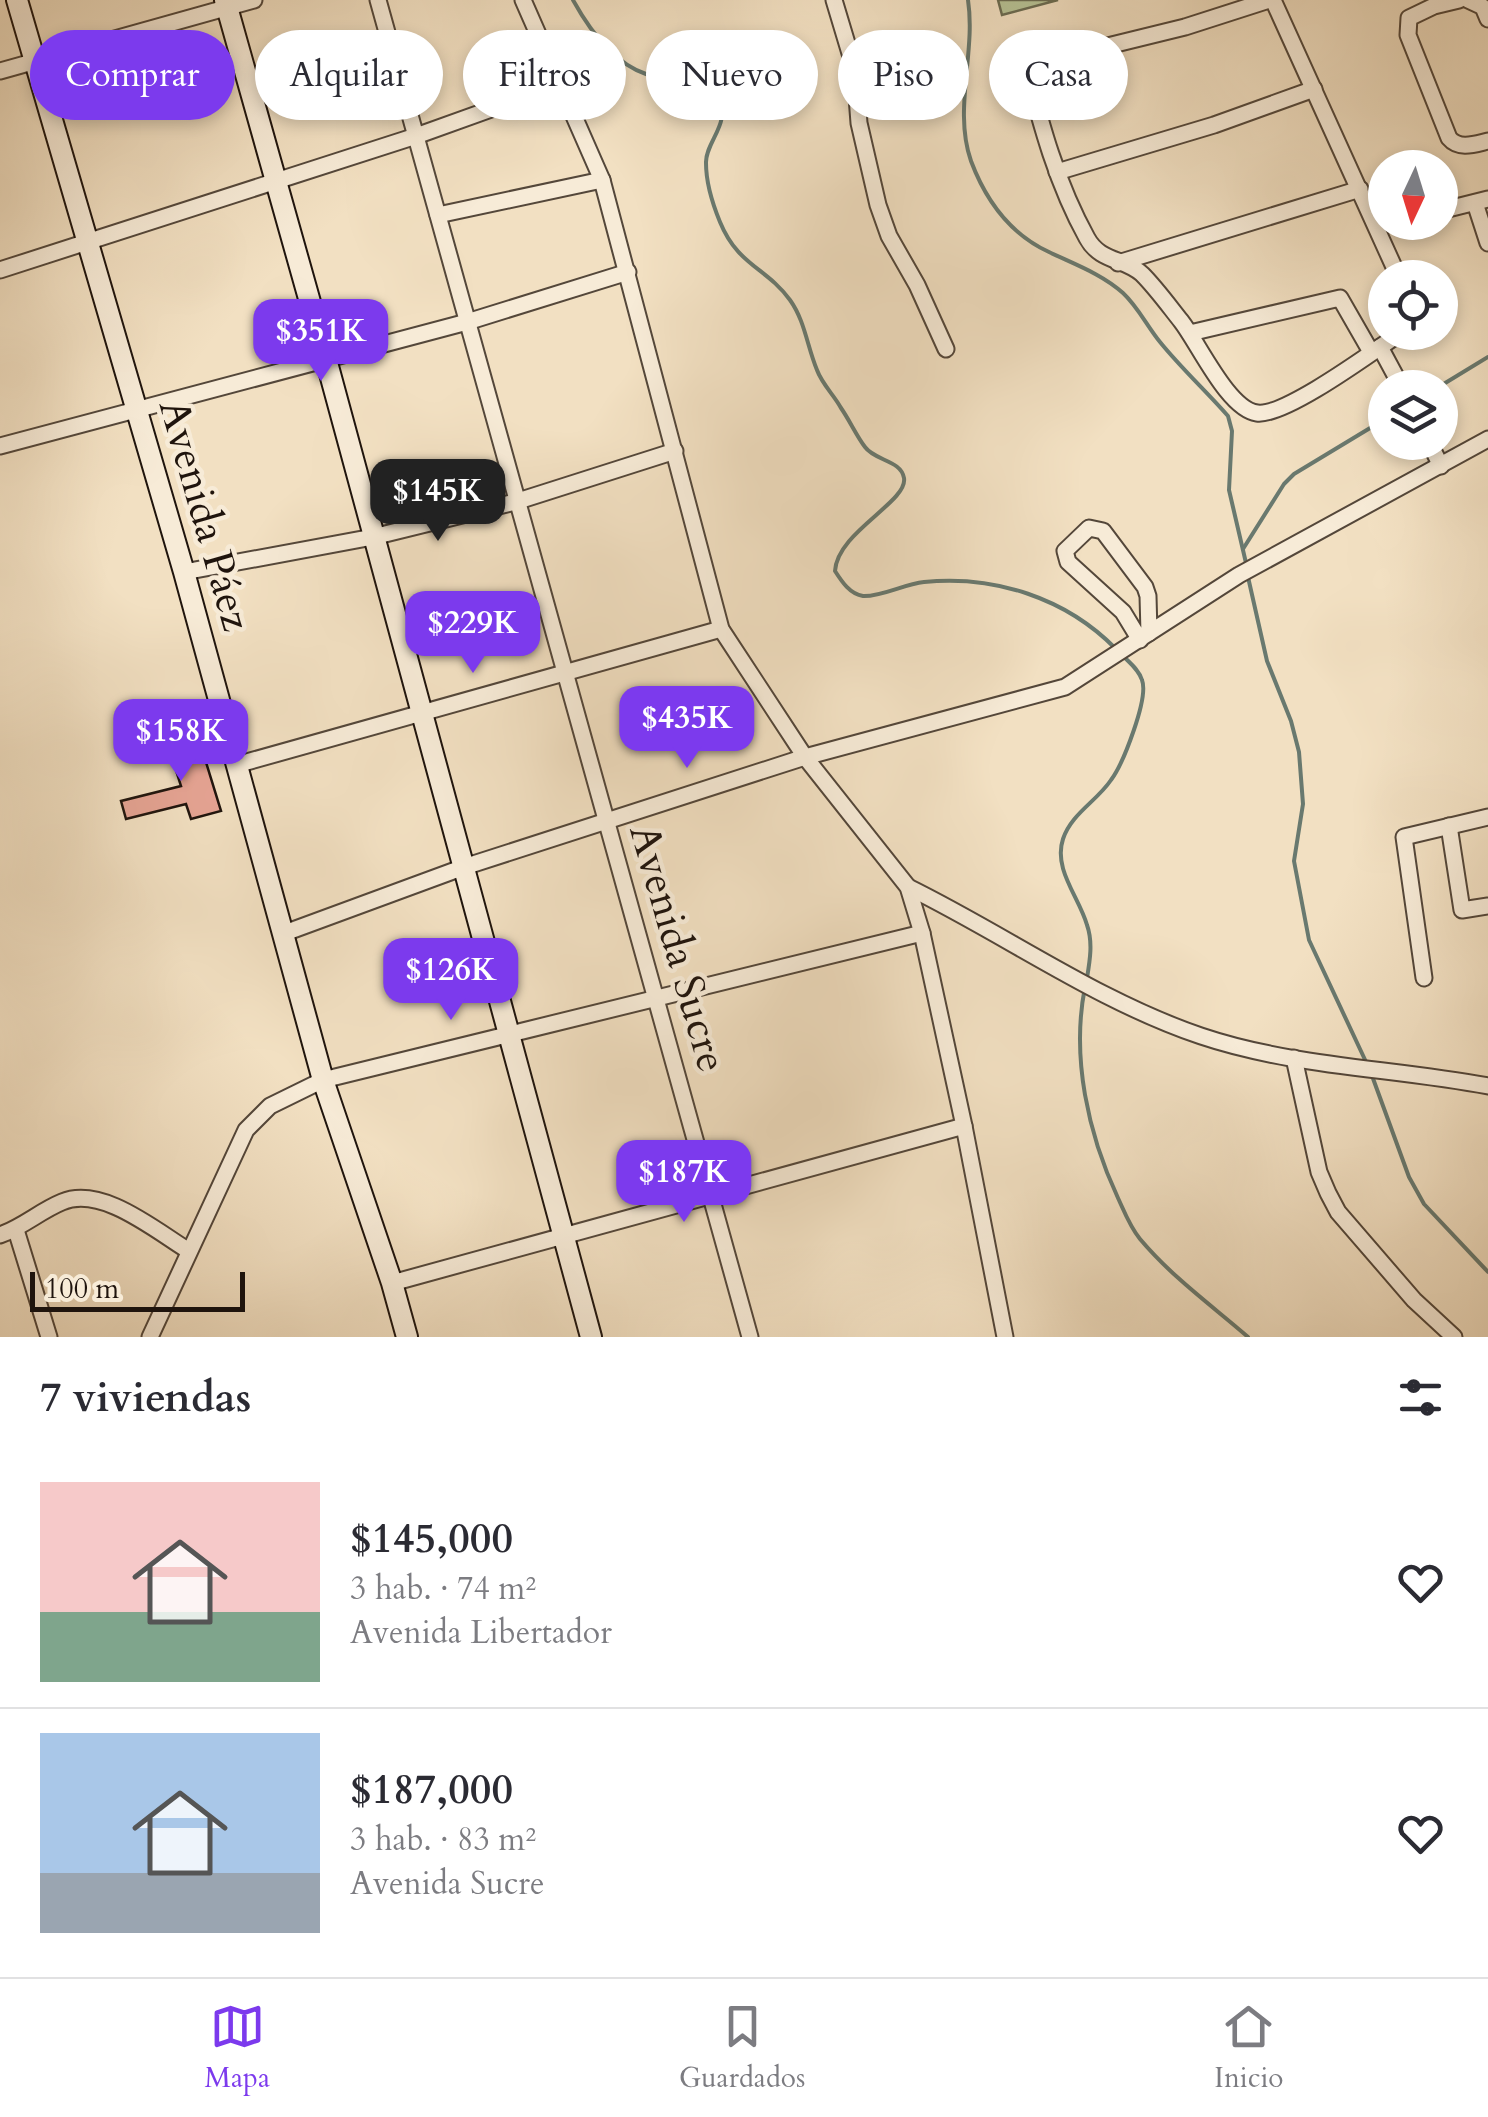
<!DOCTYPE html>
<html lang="es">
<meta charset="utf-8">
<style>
body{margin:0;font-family:Cardo,serif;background:#f7f7f7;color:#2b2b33;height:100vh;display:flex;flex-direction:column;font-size:38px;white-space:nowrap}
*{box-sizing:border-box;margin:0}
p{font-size:32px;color:#7c7c81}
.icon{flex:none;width:55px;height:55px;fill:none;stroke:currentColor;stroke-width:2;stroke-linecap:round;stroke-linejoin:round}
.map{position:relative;height:1337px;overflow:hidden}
.details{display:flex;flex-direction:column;background:#fff;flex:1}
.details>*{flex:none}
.top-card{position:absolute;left:30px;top:30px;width:1430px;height:90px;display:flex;gap:20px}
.needle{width:65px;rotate:184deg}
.controls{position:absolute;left:1368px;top:150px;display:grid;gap:20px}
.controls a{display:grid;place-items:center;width:90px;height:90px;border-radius:50%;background:#fff;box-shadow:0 5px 15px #0003;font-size:50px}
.scale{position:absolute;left:30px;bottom:25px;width:215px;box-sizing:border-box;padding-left:10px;border:5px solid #1f140d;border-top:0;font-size:28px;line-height:35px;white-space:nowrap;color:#1f140d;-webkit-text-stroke:8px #f7ebd7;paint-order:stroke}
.price{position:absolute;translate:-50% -85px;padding:0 22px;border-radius:20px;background:#7c3aed;color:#fff;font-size:32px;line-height:65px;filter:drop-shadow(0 2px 5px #0008)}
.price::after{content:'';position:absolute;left:50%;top:60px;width:30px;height:22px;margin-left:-15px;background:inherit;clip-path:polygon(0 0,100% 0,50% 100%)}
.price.on{background:#222;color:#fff}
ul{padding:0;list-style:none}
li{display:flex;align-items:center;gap:30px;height:250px;padding:0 40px}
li+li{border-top:2px solid #e1e1e2}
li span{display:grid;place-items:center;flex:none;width:280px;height:200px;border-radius:0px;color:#555}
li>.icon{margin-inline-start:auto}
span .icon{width:120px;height:120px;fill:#fffc;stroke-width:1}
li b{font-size:42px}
h2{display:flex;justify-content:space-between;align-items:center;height:120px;padding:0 40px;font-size:42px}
.tag{padding:0 35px;border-radius:45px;background:#fff;box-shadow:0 5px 15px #0003;font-size:35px;line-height:90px}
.tag.on{background:#7c3aed;color:#fff}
.menu{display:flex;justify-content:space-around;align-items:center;height:140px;border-top:2px solid #e1e1e2;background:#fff;font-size:28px;color:#7c7c81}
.menu a{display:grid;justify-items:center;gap:5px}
.menu .on{color:#7c3aed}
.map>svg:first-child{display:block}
.green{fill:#b7c396;stroke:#6b6c52;stroke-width:2.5}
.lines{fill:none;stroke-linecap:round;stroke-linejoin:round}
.stream{stroke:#69796f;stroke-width:4}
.building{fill:#e6a494;stroke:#1f140d;stroke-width:2.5}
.minor-casing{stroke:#54473a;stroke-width:19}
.secondary-casing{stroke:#1f140d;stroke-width:24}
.minor{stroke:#f7ebd7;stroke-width:15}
.secondary{stroke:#f7ebd7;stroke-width:20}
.labels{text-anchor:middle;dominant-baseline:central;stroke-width:9;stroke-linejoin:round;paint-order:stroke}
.street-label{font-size:42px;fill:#1f140d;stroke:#f7ebd7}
</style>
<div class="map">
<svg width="1488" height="1337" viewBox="0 0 1488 1337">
<rect width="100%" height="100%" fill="#f2e0c2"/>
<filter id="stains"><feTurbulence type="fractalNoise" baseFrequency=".002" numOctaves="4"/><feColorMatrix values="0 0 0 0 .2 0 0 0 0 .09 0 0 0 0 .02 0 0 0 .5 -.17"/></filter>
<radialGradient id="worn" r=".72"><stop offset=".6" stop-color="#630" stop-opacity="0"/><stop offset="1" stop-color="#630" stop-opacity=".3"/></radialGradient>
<path class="green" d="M998 0H1058L1002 15Z"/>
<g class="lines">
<g class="stream">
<path d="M573 0C589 29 613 63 646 74 668 82 699 81 716 100 734 120 705 142 706 163 706 182 713 205 720 222 738 266 766 267 790 300 805 321 807 346 817 370 822 384 834 395 841 408 850 421 856 435 865 447 875 461 901 460 904 478 908 502 837 532 835 571 842 582 850 594 863 596 881 597 904 584 924 582 995 575 1066 598 1116 649"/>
<path d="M968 0C976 52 953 110 971 161 986 201 1010 234 1049 252 1074 264 1102 274 1123 293 1138 307 1147 326 1160 342 1181 368 1206 391 1228 416L1232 431 1229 490 1246 563"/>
<path d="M1437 388 1488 357"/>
<path d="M1243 549 1284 484 1294 474 1385 419"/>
<path d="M1248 577 1267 661 1291 721 1299 752 1303 804 1294 861 1309 940 1367 1064"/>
<path d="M1087 978C1090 960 1093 942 1087 925 1079 897 1053 869 1063 839 1071 814 1097 801 1111 780 1123 764 1149 698 1142 680 1139 670 1130 663 1123 656"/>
<path d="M1085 987C1071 1057 1088 1134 1118 1198 1124 1211 1130 1227 1140 1239 1172 1277 1211 1305 1248 1337"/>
<path d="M1371 1073 1409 1177 1424 1204 1488 1272"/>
</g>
</g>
<path class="building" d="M197 733 221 811 191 819 186 804 126 819 121 801 181 786 167 742Z"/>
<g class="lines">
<g class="minor-casing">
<g id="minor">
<path d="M378 0 750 1337"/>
<path d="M523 0 602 180 721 629 805 757 908 887 922 933 964 1126 1005 1337"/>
<path d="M834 0 855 70 859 123 878 205 889 236 917 285 946 349"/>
<path d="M1269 0 1185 27 1026 66C1041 125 1057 184 1087 238 1100 262 1124 258 1142 274 1156 288 1169 306 1181 321 1199 344 1228 409 1257 413 1285 417 1375 350 1402 332"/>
<path d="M1273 0 1399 278"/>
<path d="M1459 0 1434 6 1409 18 1408 35 1449 138C1459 150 1475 144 1488 141"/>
<path d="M1468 0 1483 7 1488 19"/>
<path d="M0 71 254 0"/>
<path d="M1057 172 1214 125 1314 89"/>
<path d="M1475 203 1488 243"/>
<path d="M1440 211 1488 199"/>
<path d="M438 215 602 180"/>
<path d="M1118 263 1360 189"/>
<path d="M0 270 416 136 558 85"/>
<path d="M1190 333 1340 298 1371 352"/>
<path d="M1380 347 1402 388"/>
<path d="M1429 442 1441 466"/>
<path d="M0 446 467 322 628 272"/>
<path d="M184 572 373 537 515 502 675 451"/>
<path d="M1140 640 1123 612 1068 562 1065 551 1089 528 1103 531 1145 587 1148 596 1149 633"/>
<path d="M236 765 721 629"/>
<path d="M1449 826 1462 910 1488 906"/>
<path d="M908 887C1006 935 1097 1001 1201 1036 1293 1067 1393 1068 1488 1086"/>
<path d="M282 934 464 867 805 757 1065 687 1239 575 1488 439"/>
<path d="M1424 978 1404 837 1488 817"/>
<path d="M1294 1058 1319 1172 1328 1193 1338 1212 1414 1300 1454 1337"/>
<path d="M16 1230 49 1337"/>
<path d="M0 1235C23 1227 40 1211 62 1202 102 1185 156 1231 189 1251"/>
<path d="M392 1283 964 1126"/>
<path d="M150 1337 246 1130 270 1106 323 1080 922 933"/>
</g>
</g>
<g class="secondary-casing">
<g id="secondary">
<path d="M17 0 184 572 323 1080 392 1283 407 1337"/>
<path d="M225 0 326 359 591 1337"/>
</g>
</g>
<use href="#minor" class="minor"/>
<use href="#secondary" class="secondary"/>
</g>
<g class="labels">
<g class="street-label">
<text transform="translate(205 515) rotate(74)">Avenida Páez</text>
<text transform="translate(678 948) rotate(74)">Avenida Sucre</text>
</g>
</g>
<rect width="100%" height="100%" filter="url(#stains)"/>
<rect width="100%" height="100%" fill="url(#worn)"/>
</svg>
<div class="controls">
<a><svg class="needle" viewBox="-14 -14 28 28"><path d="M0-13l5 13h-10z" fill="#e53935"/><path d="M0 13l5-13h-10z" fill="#7c7c81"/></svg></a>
<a><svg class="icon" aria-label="locate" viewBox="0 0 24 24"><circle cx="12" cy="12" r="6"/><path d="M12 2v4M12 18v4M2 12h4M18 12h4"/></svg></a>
<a><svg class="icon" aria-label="layers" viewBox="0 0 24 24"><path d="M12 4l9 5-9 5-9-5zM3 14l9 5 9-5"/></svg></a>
</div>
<div class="scale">100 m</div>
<b class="price" style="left:321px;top:384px">$351K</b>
<b class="price on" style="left:438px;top:544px">$145K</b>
<b class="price" style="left:473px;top:676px">$229K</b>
<b class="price" style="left:687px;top:771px">$435K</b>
<b class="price" style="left:181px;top:784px">$158K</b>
<b class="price" style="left:451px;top:1023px">$126K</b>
<b class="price" style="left:684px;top:1225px">$187K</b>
<div class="top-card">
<a class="tag on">Comprar</a>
<a class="tag">Alquilar</a>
<a class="tag">Filtros</a>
<a class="tag">Nuevo</a>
<a class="tag">Piso</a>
<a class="tag">Casa</a>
</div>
</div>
<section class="details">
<h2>7 viviendas<svg class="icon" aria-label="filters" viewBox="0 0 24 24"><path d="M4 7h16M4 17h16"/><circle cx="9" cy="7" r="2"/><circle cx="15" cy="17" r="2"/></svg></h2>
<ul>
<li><span style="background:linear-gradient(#f6c9c9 65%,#7fa58c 0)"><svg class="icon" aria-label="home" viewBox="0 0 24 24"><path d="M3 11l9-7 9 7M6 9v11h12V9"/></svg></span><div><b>$145,000</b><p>3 hab. · 74 m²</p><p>Avenida Libertador</p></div><svg class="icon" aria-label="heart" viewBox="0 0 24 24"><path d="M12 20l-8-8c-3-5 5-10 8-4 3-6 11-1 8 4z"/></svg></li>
<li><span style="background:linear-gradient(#a9c7e8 70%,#9aa5b1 0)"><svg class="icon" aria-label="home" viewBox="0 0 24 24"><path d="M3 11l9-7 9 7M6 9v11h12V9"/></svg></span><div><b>$187,000</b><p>3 hab. · 83 m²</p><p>Avenida Sucre</p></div><svg class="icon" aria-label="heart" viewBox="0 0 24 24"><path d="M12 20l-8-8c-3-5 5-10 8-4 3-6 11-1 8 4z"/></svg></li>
</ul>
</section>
<nav class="menu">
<a class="on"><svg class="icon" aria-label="map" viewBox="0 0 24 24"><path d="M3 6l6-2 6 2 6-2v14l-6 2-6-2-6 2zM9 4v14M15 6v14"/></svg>Mapa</a>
<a><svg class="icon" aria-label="saved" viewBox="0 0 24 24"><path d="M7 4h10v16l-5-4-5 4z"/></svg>Guardados</a>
<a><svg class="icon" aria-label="home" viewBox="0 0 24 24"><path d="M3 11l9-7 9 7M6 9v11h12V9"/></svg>Inicio</a>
</nav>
